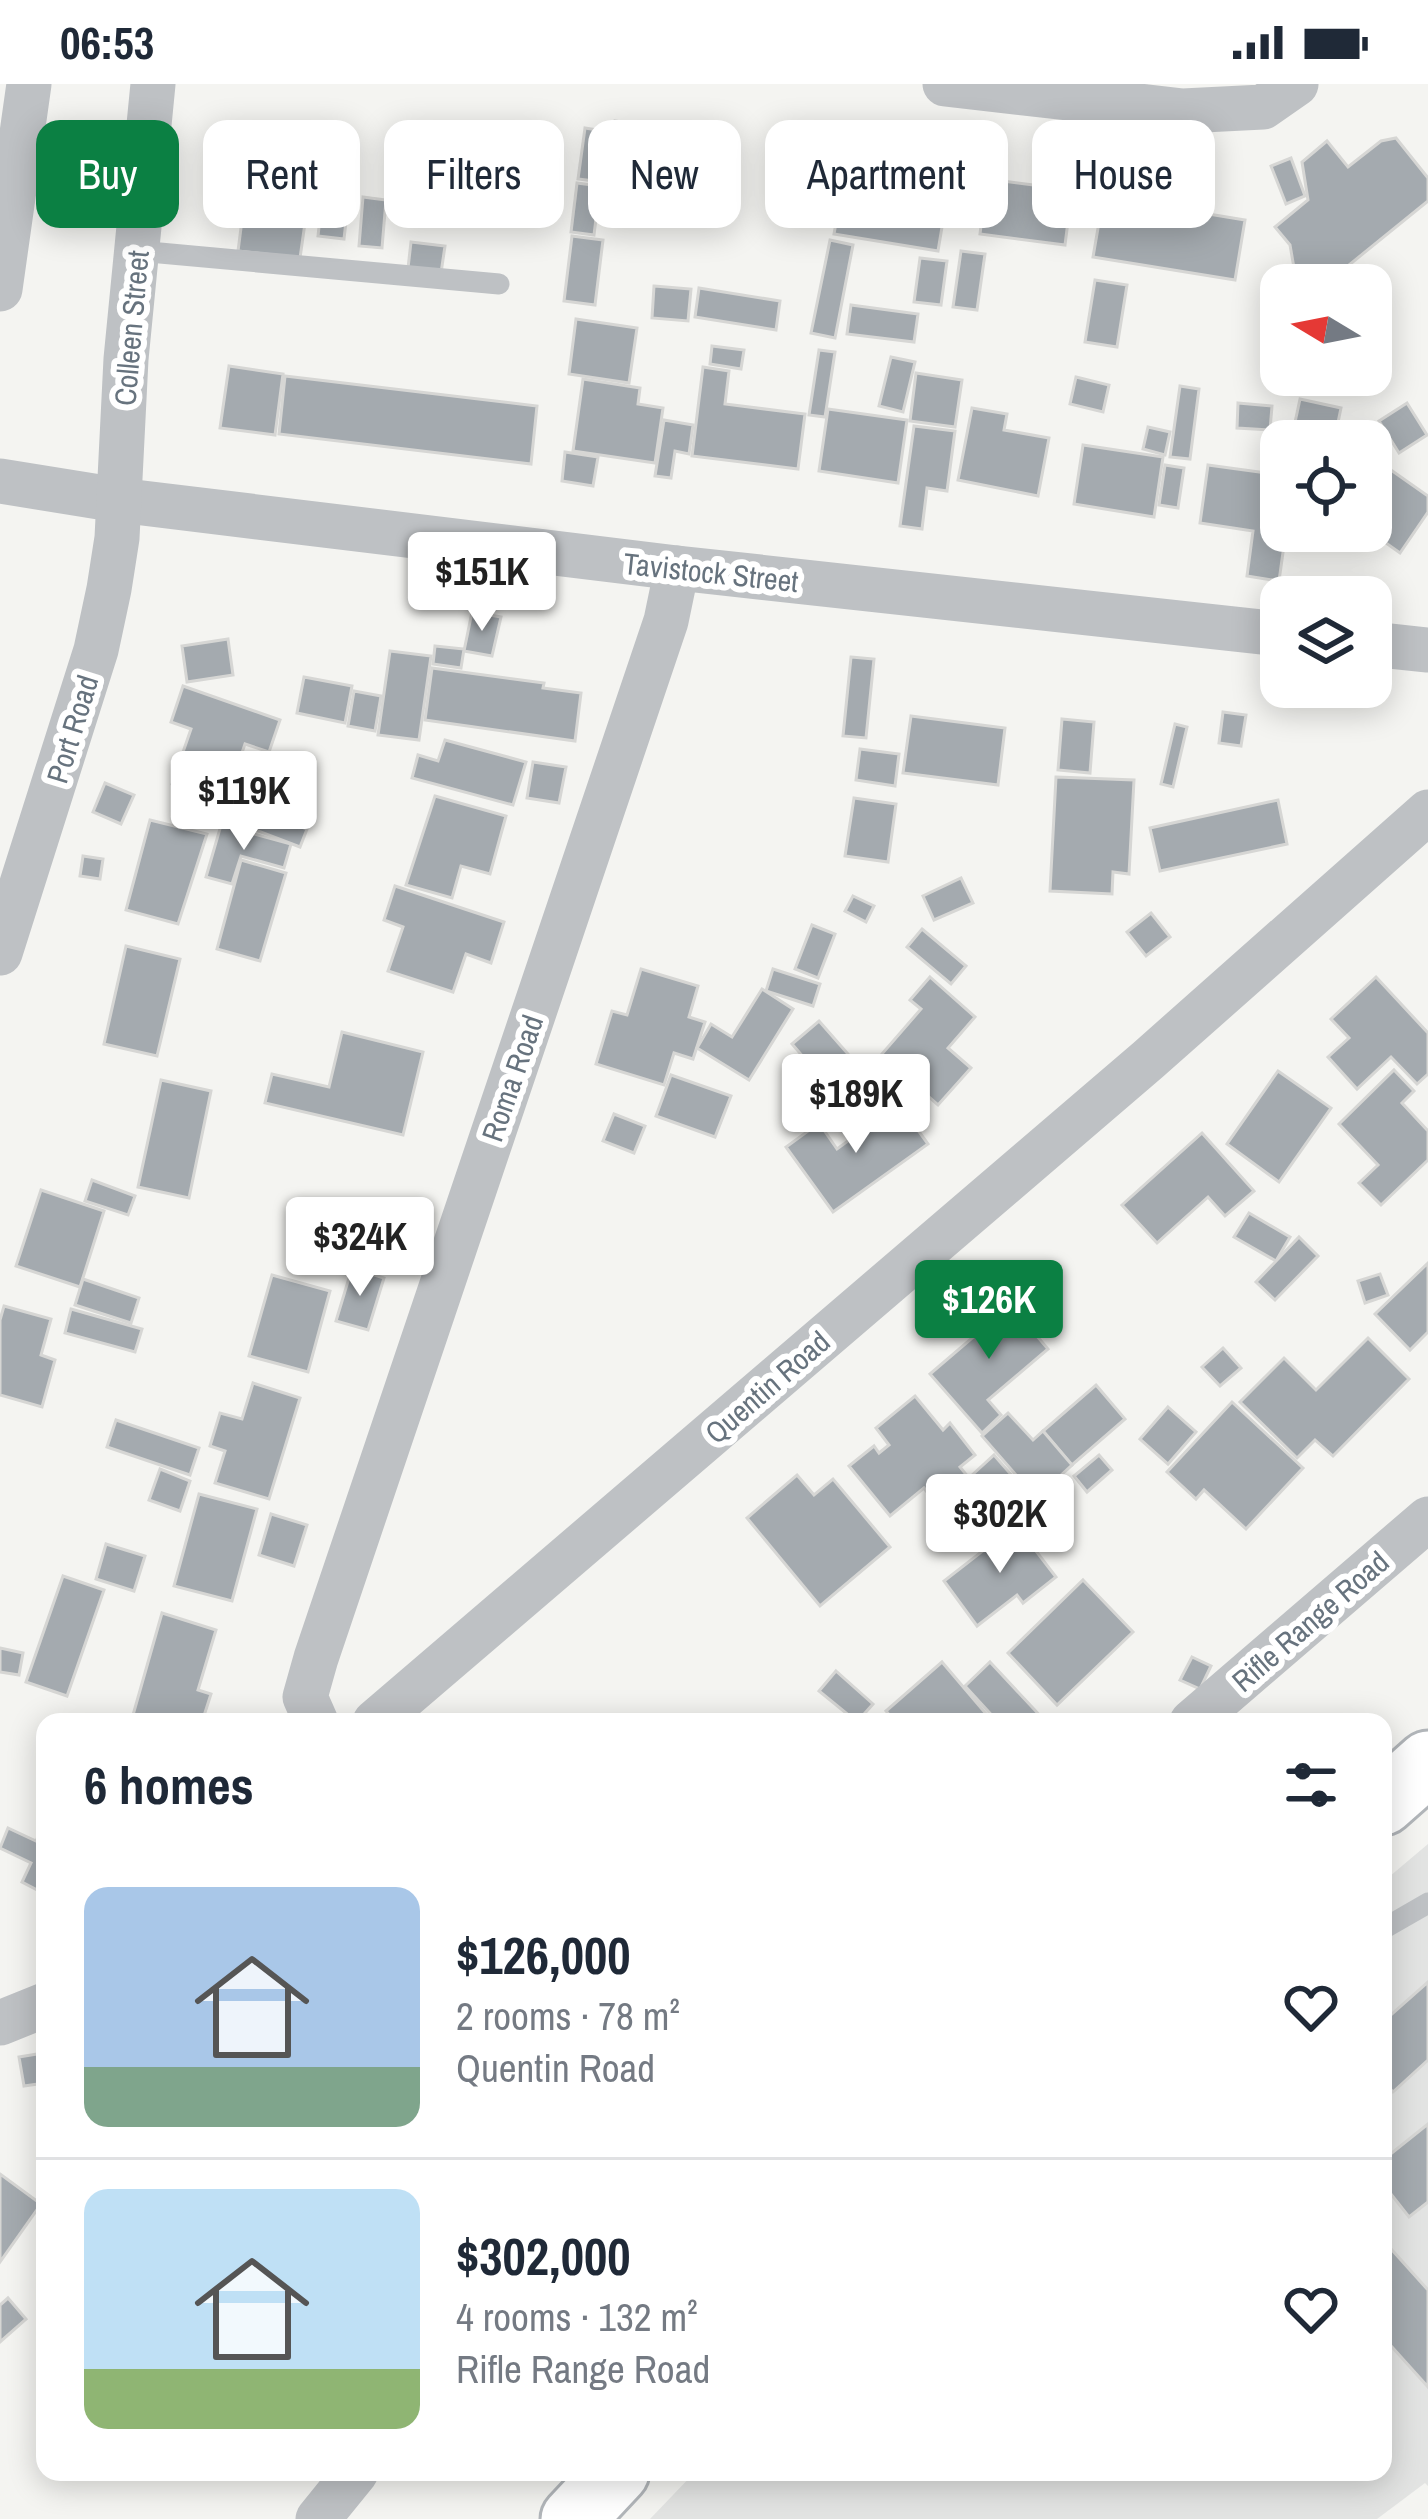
<!DOCTYPE html>
<meta charset="utf-8">
<style>
body{margin:0;font-family:"Archivo Narrow",sans-serif;background:#f2f2f3;color:#1f2937;height:100vh;display:flex;flex-direction:column;font-size:45px;white-space:nowrap}
*{box-sizing:border-box;margin:0}
p{font-size:39px;color:#747a83}
.icon{flex:none;width:66px;height:66px;fill:none;stroke:currentColor;stroke-width:2;stroke-linecap:round;stroke-linejoin:round}
.map{position:relative;flex:1;overflow:hidden}
.sheet{position:absolute;left:36px;top:1629px;width:1356px;height:768px;display:flex;flex-direction:column;background:#fff;border-radius:24px;box-shadow:0 6px 30px #0003}
.sheet>*{flex:none}
.banner{position:absolute;left:36px;top:36px;width:1356px;height:108px;display:flex;gap:24px}
.needle{width:78px;rotate:280deg}
.buttons{position:absolute;left:1260px;top:180px;display:grid;gap:24px}
.buttons a{display:grid;place-items:center;width:132px;height:132px;border-radius:24px;background:#fff;box-shadow:0 6px 30px #0003;font-size:60px}
.price{position:absolute;translate:-50% -102px;padding:0 27px;border-radius:12px;background:#fff;color:#222;font-size:39px;line-height:78px;filter:drop-shadow(0 3px 6px #0008)}
.price::after{content:'';position:absolute;left:50%;top:72px;width:36px;height:27px;margin-left:-18px;background:inherit;clip-path:polygon(0 0,100% 0,50% 100%)}
.price.selected{background:#0b8043;color:#fff}
ul{padding:0;list-style:none}
li{display:flex;align-items:center;gap:36px;height:300px;padding:0 48px}
li+li{border-top:3px solid #e0e1e3}
li span{display:grid;place-items:center;flex:none;width:336px;height:240px;border-radius:24px;color:#555}
li>.icon{margin-inline-start:auto}
span .icon{width:144px;height:144px;fill:#fffc;stroke-width:1}
li b{font-size:51px}
h2{display:flex;justify-content:space-between;align-items:center;height:144px;padding:0 48px;font-size:51px}
.pill{padding:0 42px;border-radius:24px;background:#fff;box-shadow:0 6px 30px #0003;font-size:42px;line-height:108px}
.pill.selected{background:#0b8043;color:#fff}
.status{display:flex;justify-content:space-between;align-items:center;height:84px;padding:0 60px;background:#fff;direction:ltr}
.status svg{height:33px;fill:currentColor}
.map>svg:first-child{display:block}
.built{fill:#e2e3e2}
.building{fill:#a4aaaf;stroke:#d6d6d4;stroke-width:3}
.lines{fill:none;stroke-linecap:round;stroke-linejoin:round}
.secondary-casing{stroke:#b1b5b9;stroke-width:69}
.lane{stroke:#bec1c4;stroke-width:21}
.street{stroke:#bec1c4;stroke-width:45}
.secondary{stroke:#fff;stroke-width:63}
.labels{text-anchor:middle;dominant-baseline:central;stroke-width:12;stroke-linejoin:round;paint-order:stroke}
.street-label{font-size:30px;fill:#67737e;stroke:#fff}
</style>
<div class="status"><b>06:53</b><svg viewBox="0 0 49 12"><path d="M0 12V9h3v3zM5 12V6h3v6zM10 12V3h3v9zM15 12V0h3v12zM26 1h20v11H26zM47 4h2v5h-2z"/></svg></div>
<div class="map">
<svg width="1428" height="2435" viewBox="0 0 1428 2435">
<rect width="100%" height="100%" fill="#f4f4f1"/>
<path class="built" d="M1428 1760V2402L1425 2399 1377 2435H650L695 2388H1383V1798Z"/>
<g class="building">
<path d="M615 37 707 51 697 113 606 98Z"/>
<path d="M259 44 294 45 293 60 258 58Z"/>
<path d="M585 44 610 48 603 98 578 95Z"/>
<path d="M1396 54 1428 94V117L1333 194 1334 201H1297L1290 161 1275 143 1308 116 1302 78 1327 57 1348 83 1381 57Z"/>
<path d="M1291 74 1305 112 1286 120 1271 82Z"/>
<path d="M248 90 350 102 344 155 318 152 320 134 306 132 300 174 238 167Z"/>
<path d="M845 90 948 107 938 167 834 150Z"/>
<path d="M987 95 1072 106 1065 161 980 150Z"/>
<path d="M1106 98 1187 111 1184 126 1245 136 1235 196 1093 173Z"/>
<path d="M577 99 600 102 594 151 571 148Z"/>
<path d="M363 113 386 116 382 164 359 162Z"/>
<path d="M572 152 603 156 595 221 564 217Z"/>
<path d="M830 156 853 161 835 254 811 249Z"/>
<path d="M411 158 445 162 441 189 408 184Z"/>
<path d="M961 167 985 170 977 226 953 223Z"/>
<path d="M920 174 947 177 941 221 914 218Z"/>
<path d="M1095 196 1127 201 1117 263 1085 258Z"/>
<path d="M654 202 691 205 688 237 652 234Z"/>
<path d="M699 204 780 217 776 246 695 233Z"/>
<path d="M851 221 918 230 914 258 847 250Z"/>
<path d="M1281 225V262L1267 264 1262 228Z"/>
<path d="M576 235 637 244 629 299 569 290Z"/>
<path d="M712 262 744 266 741 285 710 280Z"/>
<path d="M819 266 835 268 825 333 809 331Z"/>
<path d="M891 273 915 278 903 328 879 322Z"/>
<path d="M229 282 283 290 275 351 220 344Z"/>
<path d="M703 283 729 287 725 320 805 330 798 385 692 372Z"/>
<path d="M916 289 962 296 955 343 910 337Z"/>
<path d="M1313 291H1350L1352 302 1325 307Z"/>
<path d="M285 292 537 322 531 380 279 350Z"/>
<path d="M1076 293 1109 301 1103 328 1070 320Z"/>
<path d="M583 295 640 304 638 320 663 324 655 379 573 367Z"/>
<path d="M1180 302 1199 305 1190 375 1170 373Z"/>
<path d="M1300 315 1341 324 1336 348 1356 352 1354 357H1291Z"/>
<path d="M1238 319 1272 322 1270 346 1237 344Z"/>
<path d="M1407 319 1427 351 1399 369 1379 337Z"/>
<path d="M972 324 1007 330 1004 346 1049 354 1038 412 958 396Z"/>
<path d="M828 325 907 336 898 399 819 387Z"/>
<path d="M664 336 693 341 689 370 675 367 671 394 655 392Z"/>
<path d="M914 342 955 347 947 407 927 404 922 445 900 442Z"/>
<path d="M1148 343 1170 348 1165 371 1143 365Z"/>
<path d="M1083 361 1163 373 1154 433 1074 420Z"/>
<path d="M565 368 598 373 593 402 562 397Z"/>
<path d="M1371 372 1428 412V428L1400 469 1369 447Z"/>
<path d="M1165 381 1184 384 1178 424 1159 421Z"/>
<path d="M1208 381 1281 391V447H1286L1279 497 1247 492 1253 447 1200 439Z"/>
<path d="M472 528 501 533 492 572 464 567Z"/>
<path d="M228 555 233 591 187 598 182 562Z"/>
<path d="M435 562 464 565 461 584 433 580Z"/>
<path d="M390 567 431 572 419 656 378 651Z"/>
<path d="M851 573 874 575 866 654 843 652Z"/>
<path d="M432 584 544 599 543 604 581 609 575 657 425 636Z"/>
<path d="M304 593 352 602 345 639 297 629Z"/>
<path d="M183 602 280 636 269 668 245 660 225 718 172 700 191 645 171 638Z"/>
<path d="M354 607 381 612 375 647 348 642Z"/>
<path d="M1223 628 1246 631 1241 662 1219 659Z"/>
<path d="M911 632 1005 644 998 701 903 689Z"/>
<path d="M1062 635 1094 638 1090 689 1058 686Z"/>
<path d="M1175 640 1187 643 1173 703 1161 700Z"/>
<path d="M445 656 526 678 513 721 412 694 418 671 438 677Z"/>
<path d="M860 665 899 670 895 702 856 696Z"/>
<path d="M533 678 566 683 559 719 527 714Z"/>
<path d="M1056 693 1134 696 1129 790 1113 788 1112 810 1050 807Z"/>
<path d="M105 699 134 711 121 740 93 728Z"/>
<path d="M435 712 506 732 490 790 461 782 452 814 406 801Z"/>
<path d="M854 714 896 720 888 778 845 772Z"/>
<path d="M1278 716 1287 760 1160 787 1150 744Z"/>
<path d="M252 724 307 745 300 763 245 742Z"/>
<path d="M150 736 207 750 178 840 126 826Z"/>
<path d="M221 741 291 760 284 784 241 772 232 800 206 793Z"/>
<path d="M83 772 103 775 100 795 80 792Z"/>
<path d="M241 776 286 789 260 877 217 865Z"/>
<path d="M961 794 973 819 934 836 923 812Z"/>
<path d="M395 802 504 838 491 879 466 870 453 908 388 887 403 843 384 836Z"/>
<path d="M853 812 874 822 866 838 845 827Z"/>
<path d="M1151 829 1170 853 1146 872 1127 848Z"/>
<path d="M812 841 835 850 818 894 795 885Z"/>
<path d="M922 845 966 882 951 900 907 863Z"/>
<path d="M126 862 180 875 157 972 104 960Z"/>
<path d="M641 885 698 902 689 933 705 938 693 975 674 969 664 1001 596 980 612 927 627 931Z"/>
<path d="M773 885 820 900 813 922 766 907Z"/>
<path d="M930 893 975 933 948 964 971 984 938 1021 881 971 921 925 910 916Z"/>
<path d="M1376 893 1428 949V990L1417 1000 1391 973 1357 1005 1328 973 1349 954 1331 935Z"/>
<path d="M762 905 793 925 749 996 697 964 711 940 732 953Z"/>
<path d="M819 937 877 1003 850 1027 792 960Z"/>
<path d="M342 948 423 968 403 1051 265 1019 272 990 329 1003Z"/>
<path d="M1394 986 1414 1007 1402 1019 1428 1047V1076L1381 1121 1359 1099 1378 1081 1339 1040Z"/>
<path d="M1278 987 1331 1024 1279 1098 1227 1060Z"/>
<path d="M671 991 731 1012 715 1053 656 1032Z"/>
<path d="M161 996 211 1007 189 1114 138 1103Z"/>
<path d="M899 1020 928 1060 833 1128 786 1063 819 1039 837 1065Z"/>
<path d="M614 1030 645 1042 634 1069 603 1057Z"/>
<path d="M1202 1049 1254 1107 1225 1132 1208 1113 1157 1159 1122 1121Z"/>
<path d="M92 1096 135 1112 128 1131 85 1117Z"/>
<path d="M41 1106 104 1127 80 1203 16 1182Z"/>
<path d="M1249 1129 1290 1153 1276 1177 1234 1153Z"/>
<path d="M1299 1153 1318 1172 1275 1216 1256 1198Z"/>
<path d="M1428 1179V1248L1410 1266 1375 1230Z"/>
<path d="M352 1184 384 1194 368 1246 336 1237Z"/>
<path d="M1380 1190 1388 1211 1365 1219 1358 1197Z"/>
<path d="M272 1191 330 1207 308 1288 249 1272Z"/>
<path d="M83 1195 139 1214 131 1239 75 1221Z"/>
<path d="M1003 1212 1048 1265 988 1316 1001 1331 982 1349 930 1290 978 1249 971 1240Z"/>
<path d="M4 1222 51 1235 41 1271 55 1276 42 1323 0 1311V1236Z"/>
<path d="M71 1225 142 1245 135 1268 65 1249Z"/>
<path d="M1368 1254 1409 1295 1333 1372 1315 1356 1297 1374 1240 1318 1284 1274 1316 1306Z"/>
<path d="M1223 1264 1241 1284 1220 1302 1202 1283Z"/>
<path d="M253 1299 300 1314 269 1415 215 1399 225 1367 210 1362 220 1329 242 1335Z"/>
<path d="M1096 1301 1125 1335 1072 1381 1043 1347Z"/>
<path d="M915 1312 943 1346 950 1339 975 1371 960 1383 969 1394 948 1412 938 1399 927 1408 924 1404 890 1432 849 1382 874 1362 879 1369 889 1361 876 1344Z"/>
<path d="M1232 1318 1303 1384 1246 1445 1204 1406 1196 1415 1167 1388Z"/>
<path d="M1168 1323 1196 1348 1168 1380 1140 1355Z"/>
<path d="M1008 1329 1033 1356 1043 1347 1072 1381 1036 1414 982 1352Z"/>
<path d="M116 1336 199 1364 190 1391 107 1363Z"/>
<path d="M994 1371 1035 1418 1012 1439 971 1392Z"/>
<path d="M1099 1371 1112 1386 1087 1408 1074 1392Z"/>
<path d="M160 1385 190 1397 180 1427 149 1416Z"/>
<path d="M797 1391 814 1411 833 1395 890 1463 820 1522 747 1434Z"/>
<path d="M199 1410 257 1425 232 1517 174 1502Z"/>
<path d="M997 1422 1012 1439 994 1455 979 1438Z"/>
<path d="M271 1430 307 1441 294 1482 259 1471Z"/>
<path d="M1016 1441 1056 1493 1023 1519 1017 1511 977 1542 944 1497Z"/>
<path d="M106 1460 145 1472 134 1507 96 1495Z"/>
<path d="M63 1492 104 1506 67 1612 26 1598Z"/>
<path d="M1083 1496 1133 1548 1057 1621 1008 1569Z"/>
<path d="M162 1529 216 1546 198 1606 211 1610 202 1638H131Z"/>
<path d="M0 1564 23 1569 19 1591 0 1588Z"/>
<path d="M1192 1573 1211 1582 1200 1605 1180 1596Z"/>
<path d="M942 1578 993 1638H895L886 1627Z"/>
<path d="M990 1578 1046 1638H998L965 1602Z"/>
<path d="M836 1587 873 1620 857 1638 819 1607Z"/>
<path d="M45 1737V1810L22 1798 31 1779 0 1764 8 1744 36 1757Z"/>
<path d="M1428 1898V1976L1393 2008 1383 1997V1938Z"/>
<path d="M43 1969 45 1999 24 2002 19 1973Z"/>
<path d="M1428 2040V2118L1409 2133 1383 2100V2076Z"/>
<path d="M0 2090 41 2120 0 2178Z"/>
<path d="M1383 2156 1428 2206V2303L1383 2253Z"/>
<path d="M8 2214 26 2235 0 2258V2221Z"/>
</g>
<g class="lines">
<g class="secondary-casing">
<g id="secondary">
<path d="M1383 1719 1428 1679"/>
<path d="M573 2435 617 2388"/>
</g>
</g>
<g class="lane">
<path d="M138 167 499 200"/>
<path d="M1383 1845 1428 1819"/>
</g>
<g class="street">
<path d="M945 0 1183 27 1263 23 1296 0"/>
<path d="M0 205 29 0"/>
<path d="M0 397 118 416 677 484 1281 550"/>
<path d="M1371 560 1428 566"/>
<path d="M0 869 96 566 109 505 117 454 126 275 153 0"/>
<path d="M316 1638 305 1613 316 1574 666 537 677 484"/>
<path d="M375 1638 1148 976 1428 728"/>
<path d="M1192 1638 1428 1435"/>
<path d="M0 1939 45 1921"/>
<path d="M318 2435 356 2388"/>
</g>
<use href="#secondary" class="secondary"/>
</g>
<g class="labels">
<g class="street-label">
<text transform="translate(131 244) rotate(-85)">Colleen Street</text>
<text transform="translate(711 488) rotate(6)">Tavistock Street</text>
<text transform="translate(72 645) rotate(-73)">Port Road</text>
<text transform="translate(512 994) rotate(-71)">Roma Road</text>
<text transform="translate(767 1303) rotate(-41)">Quentin Road</text>
<text transform="translate(1310 1537) rotate(-41)">Rifle Range Road</text>
</g>
</g>
</svg>
<div class="buttons">
<a><svg class="needle" viewBox="-14 -14 28 28"><path d="M0-13l5 13h-10z" fill="#e53935"/><path d="M0 13l5-13h-10z" fill="#747a83"/></svg></a>
<a><svg class="icon" aria-label="locate" viewBox="0 0 24 24"><circle cx="12" cy="12" r="6"/><path d="M12 2v4M12 18v4M2 12h4M18 12h4"/></svg></a>
<a><svg class="icon" aria-label="layers" viewBox="0 0 24 24"><path d="M12 4l9 5-9 5-9-5zM3 14l9 5 9-5"/></svg></a>
</div>
<b class="price" style="left:482px;top:550px">$151K</b>
<b class="price" style="left:244px;top:769px">$119K</b>
<b class="price" style="left:856px;top:1072px">$189K</b>
<b class="price" style="left:360px;top:1215px">$324K</b>
<b class="price selected" style="left:989px;top:1278px">$126K</b>
<b class="price" style="left:1000px;top:1492px">$302K</b>
<div class="banner">
<a class="pill selected">Buy</a>
<a class="pill">Rent</a>
<a class="pill">Filters</a>
<a class="pill">New</a>
<a class="pill">Apartment</a>
<a class="pill">House</a>
</div>
<section class="sheet">
<h2>6 homes<svg class="icon" aria-label="filters" viewBox="0 0 24 24"><path d="M4 7h16M4 17h16"/><circle cx="9" cy="7" r="2"/><circle cx="15" cy="17" r="2"/></svg></h2>
<ul>
<li><span style="background:linear-gradient(#a9c7e8 75%,#7fa58c 0)"><svg class="icon" aria-label="home" viewBox="0 0 24 24"><path d="M3 11l9-7 9 7M6 9v11h12V9"/></svg></span><div><b>$126,000</b><p>2 rooms · 78 m²</p><p>Quentin Road</p></div><svg class="icon" aria-label="heart" viewBox="0 0 24 24"><path d="M12 20l-8-8c-3-5 5-10 8-4 3-6 11-1 8 4z"/></svg></li>
<li><span style="background:linear-gradient(#bfe0f5 75%,#8fb573 0)"><svg class="icon" aria-label="home" viewBox="0 0 24 24"><path d="M3 11l9-7 9 7M6 9v11h12V9"/></svg></span><div><b>$302,000</b><p>4 rooms · 132 m²</p><p>Rifle Range Road</p></div><svg class="icon" aria-label="heart" viewBox="0 0 24 24"><path d="M12 20l-8-8c-3-5 5-10 8-4 3-6 11-1 8 4z"/></svg></li>
</ul>
</section>
</div>
